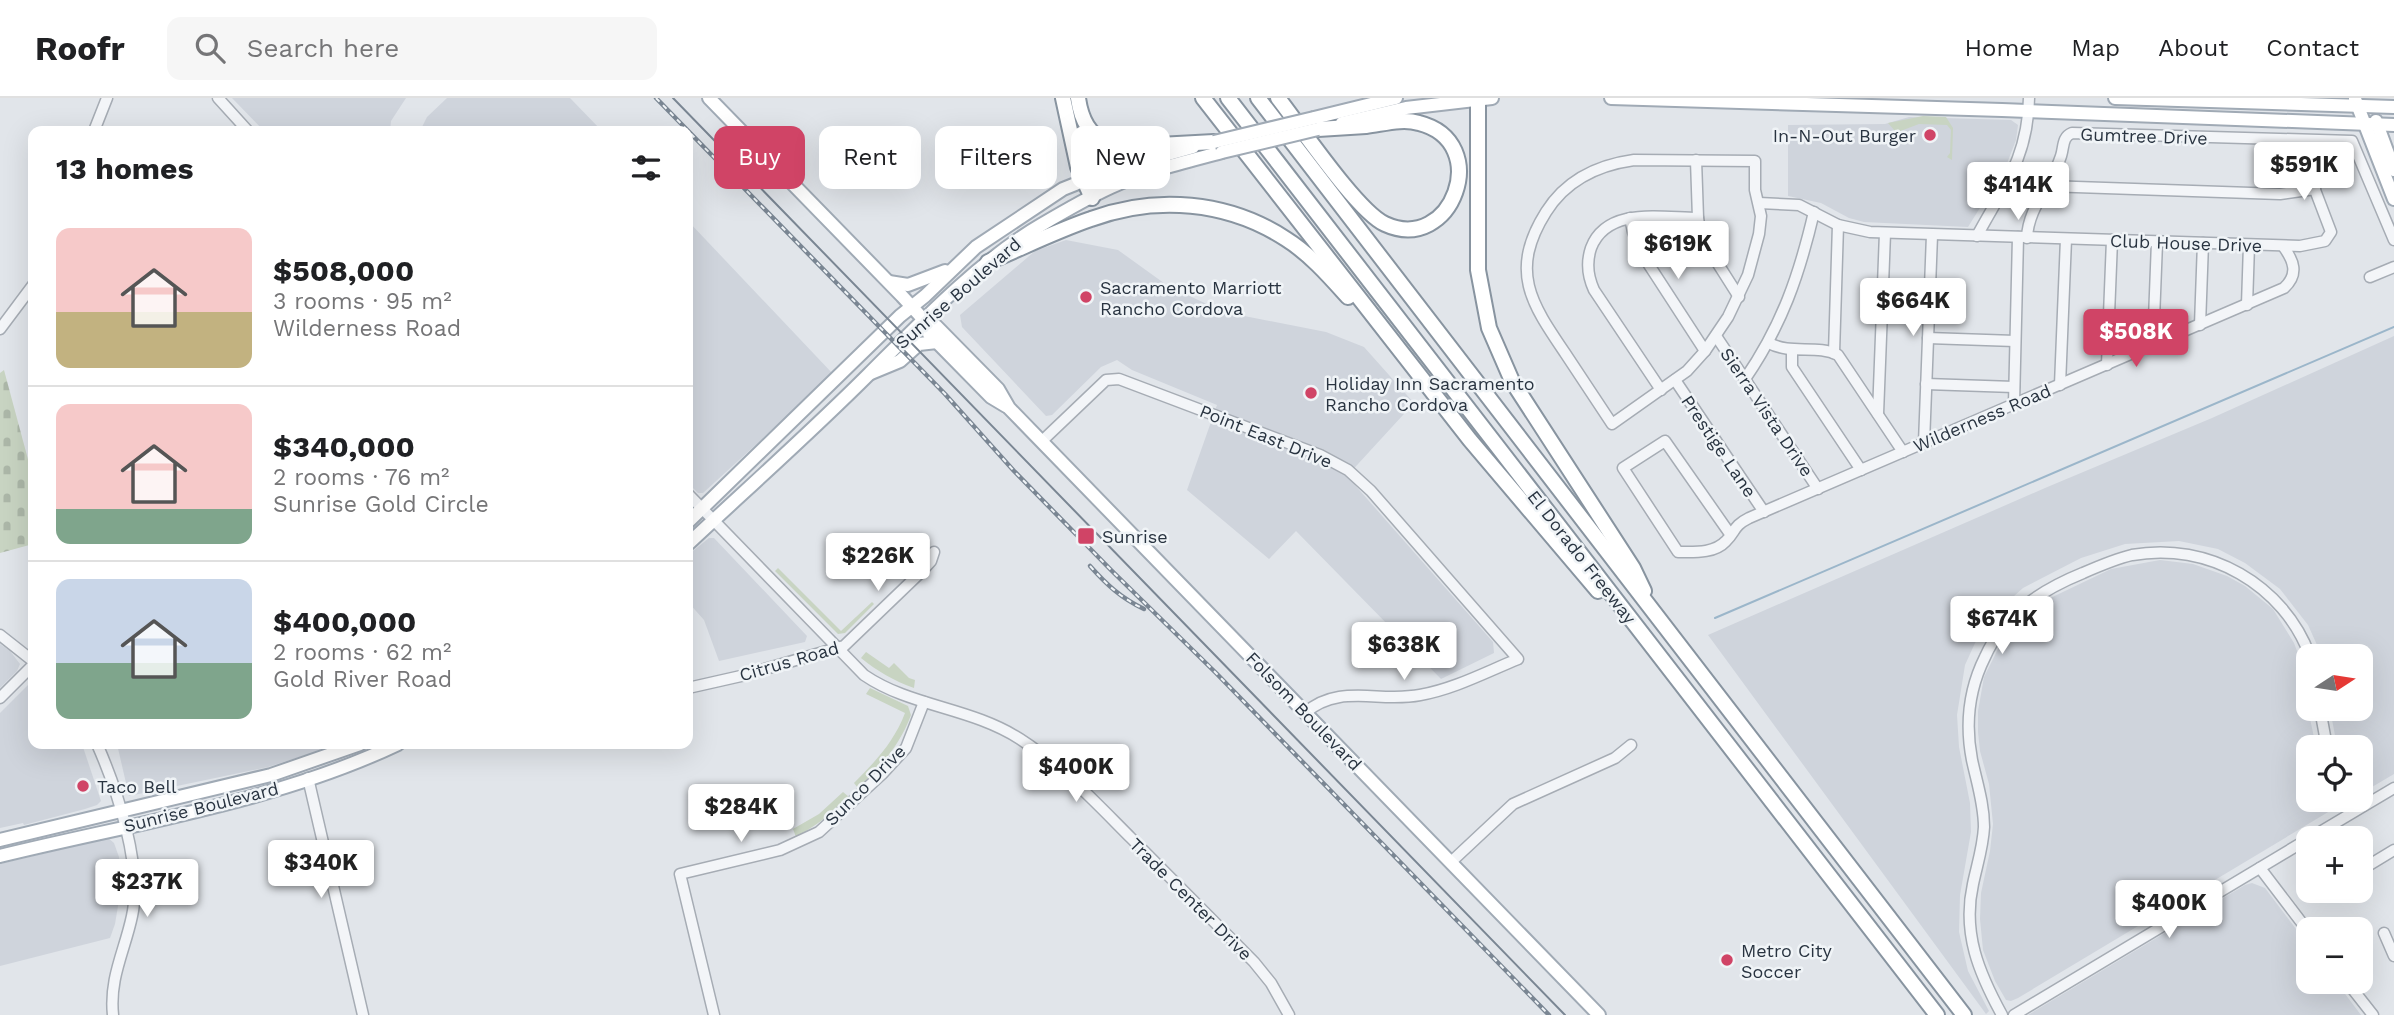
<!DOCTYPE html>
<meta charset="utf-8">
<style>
body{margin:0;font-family:"Work Sans",sans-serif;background:#f6f6f6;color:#202124;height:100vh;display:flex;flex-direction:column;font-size:26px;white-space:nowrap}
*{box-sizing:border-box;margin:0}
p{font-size:23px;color:#757577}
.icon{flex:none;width:38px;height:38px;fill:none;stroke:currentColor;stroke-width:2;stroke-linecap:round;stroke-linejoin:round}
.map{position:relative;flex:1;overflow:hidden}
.panel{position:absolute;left:28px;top:28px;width:665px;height:623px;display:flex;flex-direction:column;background:#fff;border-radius:14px;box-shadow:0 7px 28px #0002}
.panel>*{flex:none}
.banner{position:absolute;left:714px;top:28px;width:665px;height:63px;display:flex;gap:14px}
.needle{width:46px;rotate:78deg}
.tools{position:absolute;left:2296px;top:546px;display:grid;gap:14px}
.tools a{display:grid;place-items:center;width:77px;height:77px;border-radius:14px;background:#fff;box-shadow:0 7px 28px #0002;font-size:35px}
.price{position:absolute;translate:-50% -60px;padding:0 16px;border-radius:7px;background:#fff;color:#222;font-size:23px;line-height:46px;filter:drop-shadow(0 2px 4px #0008)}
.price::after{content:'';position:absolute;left:50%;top:42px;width:21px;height:16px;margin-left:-10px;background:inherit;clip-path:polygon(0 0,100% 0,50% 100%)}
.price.selected{background:#d04466;color:#fff}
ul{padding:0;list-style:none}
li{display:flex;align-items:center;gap:21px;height:175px;padding:0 28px}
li+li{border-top:2px solid #e0e0e0}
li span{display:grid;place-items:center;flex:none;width:196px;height:140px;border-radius:14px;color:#555}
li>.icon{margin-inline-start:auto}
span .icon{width:84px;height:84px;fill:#fffc;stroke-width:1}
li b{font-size:30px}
h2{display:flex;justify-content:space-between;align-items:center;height:84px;padding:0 28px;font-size:30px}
.pill{padding:0 24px;border-radius:14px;background:#fff;box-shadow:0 7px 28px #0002;font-size:24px;line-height:63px}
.pill.selected{background:#d04466;color:#fff}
header{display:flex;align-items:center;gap:42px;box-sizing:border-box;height:98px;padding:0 35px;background:#fff;border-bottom:2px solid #e0e0e0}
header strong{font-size:33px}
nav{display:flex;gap:38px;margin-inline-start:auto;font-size:24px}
.search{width:490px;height:63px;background:#f6f6f6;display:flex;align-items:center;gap:18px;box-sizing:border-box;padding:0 24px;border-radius:14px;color:#757577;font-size:26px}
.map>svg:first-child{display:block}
.built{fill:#cfd4dc}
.grass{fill:#c8d4c2}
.cemetery{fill:url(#cemetery-stones)}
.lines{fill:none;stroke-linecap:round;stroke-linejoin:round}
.stream{stroke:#9bb6ca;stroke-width:2}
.minor-casing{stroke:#a6acb4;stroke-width:13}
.major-casing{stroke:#a0aab5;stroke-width:16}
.highway-casing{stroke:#8894a0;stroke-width:18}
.minor{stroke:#f3f5f8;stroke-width:10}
.major{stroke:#fff;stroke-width:12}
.highway{stroke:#fff;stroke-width:14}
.tram{stroke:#7a8693;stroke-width:2}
.rail-casing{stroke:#7a8693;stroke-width:4.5}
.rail{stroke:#f0f4f7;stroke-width:2;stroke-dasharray:5;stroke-linecap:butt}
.major-bridge-casing{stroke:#a0aab5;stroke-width:16;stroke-linecap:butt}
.major-bridge{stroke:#fff;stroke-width:12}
.poi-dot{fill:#d04466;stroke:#f0f4f7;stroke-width:2.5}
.labels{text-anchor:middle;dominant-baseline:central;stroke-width:5;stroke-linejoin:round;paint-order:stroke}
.poi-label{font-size:18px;fill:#293441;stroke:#f0f4f7;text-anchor:start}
.street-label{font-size:18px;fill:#293441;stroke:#f0f4f7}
</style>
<header>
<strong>Roofr</strong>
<div class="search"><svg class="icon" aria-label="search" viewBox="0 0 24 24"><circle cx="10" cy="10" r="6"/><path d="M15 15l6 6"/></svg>Search here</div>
<nav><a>Home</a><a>Map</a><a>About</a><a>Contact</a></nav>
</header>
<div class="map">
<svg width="2394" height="917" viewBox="0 0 2394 917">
<defs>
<pattern id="cemetery-stones" width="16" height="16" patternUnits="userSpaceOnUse" patternTransform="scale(1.75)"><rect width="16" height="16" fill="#c8d4c2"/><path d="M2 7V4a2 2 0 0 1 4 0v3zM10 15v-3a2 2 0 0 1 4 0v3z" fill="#acb7a8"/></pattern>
</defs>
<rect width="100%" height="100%" fill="#e1e5ea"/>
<g class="built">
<path d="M232 0H406L391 23 390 33H264Z"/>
<path d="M447 0H570L602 33H420L427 19Z"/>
<path d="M1909 19 2011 22 2018 27 2016 42 2006 68 1968 129 1864 124 1849 120 1821 105 1788 98V27L1885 26Z"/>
<path d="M688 123 833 276 703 395H698L688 385Z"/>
<path d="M1066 142 1118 152 1168 188 1224 214 1326 234 1364 249 1414 305 1347 378 1493 544 1494 555 1441 581 1296 433 1269 461 1187 392 1217 307 1132 272 1117 262 1101 269 1052 317 1046 318 962 229 960 217 1035 153Z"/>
<path d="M2394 238V676L2372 689 2361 691V649L2337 648 2330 611H2361V558H2322L2308 527 2280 491 2245 465 2218 451 2179 443 2125 446 2081 460 2023 490 2004 507 1975 545 1965 567 1957 617 1959 649 1970 705 1971 734 1960 797 1959 834 1968 873 1989 913 1986 916 1708 537 2045 390 2212 320Z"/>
<path d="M709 440H714L807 538 805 544 719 563 704 522 688 504V457Z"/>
<path d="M2160 462 2193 466 2227 478 2245 488 2273 511 2294 545 2306 577 2308 611 2316 649H2308V702H2340V707L2018 900 2011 903 2006 902 1995 883 1983 852 1980 821 1981 795 1990 753 1993 726 1989 686 1980 653 1978 634V613L1984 579 2002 543 2020 522 2042 504 2111 471Z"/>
<path d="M0 546 10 553 20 566 17 573 0 590Z"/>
<path d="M33 582V646H82L101 703 97 707 85 711 24 727 23 725 0 730V615Z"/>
<path d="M117 646H340L268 669 129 698Z"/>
<path d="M108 740 114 745 119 759 121 790 115 826 110 840 0 868V766Z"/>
<path d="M2252 785 2265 790 2308 847V884H2336L2361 917H2028L2245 787Z"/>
</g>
<g class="grass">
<path d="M1923 18 1946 19 1953 30 1952 62 1947 59 1950 55 1951 32 1947 27 1919 26 1898 34 1895 33 1888 25Z"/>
<path d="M778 470 841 533 872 504 874 506 845 535 838 536 775 473Z"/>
<path d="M866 554 889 570 894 565 909 580 915 582 914 590C894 583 877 573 861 560Z"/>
<path d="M870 590 908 608 911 617C900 647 881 668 858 690L854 685C875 664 894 644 905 615L866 596Z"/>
<path d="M843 694 849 699C832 715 816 728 796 739L793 731 819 716Z"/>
</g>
<path class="cemetery" d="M4 272 33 380V446L0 455V275Z"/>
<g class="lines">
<path class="stream" d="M1715 520 2394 229"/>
<g class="minor-casing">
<g id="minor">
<path d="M218 0 248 33"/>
<path d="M94 33 107 0"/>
<path d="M1634 62 1755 63V92L1761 118 1759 136 1748 177 1728 219 1705 253 1687 273 1612 326C1597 303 1581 279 1565 255 1531 205 1509 173 1546 114 1566 82 1598 67 1634 62Z"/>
<path d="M1696 62 1698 120 1701 139 1739 199"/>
<path d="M2047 88 2280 96 2315 91"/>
<path d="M1759 105 1799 107 1838 127 1870 134 2300 148 2325 143 2331 134 2296 42"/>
<path d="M1630 120 1633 134 1640 153 1705 253"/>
<path d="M1977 138C2004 88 2028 59 2029 0"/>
<path d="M2027 140C2028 109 2052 87 2061 58 2064 49 2062 39 2072 35L2352 43 2394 142"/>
<path d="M2370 179 2394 169"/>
<path d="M2247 207 2249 147"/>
<path d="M2200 227 2203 145"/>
<path d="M0 231 33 187"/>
<path d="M1716 238 1818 391"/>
<path d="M1928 240 2015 243"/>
<path d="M1769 245C1791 257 1817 246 1838 257L1903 354"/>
<path d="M2153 247 2157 144"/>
<path d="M1792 252V269L1861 372"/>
<path d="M1834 255 1838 127"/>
<path d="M2107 267 2112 142"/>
<path d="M1745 281C1782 227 1799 178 1814 114"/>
<path d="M1675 282 1764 414"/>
<path d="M1926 286 2014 289"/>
<path d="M2060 287 2066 141"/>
<path d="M1661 292 1594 192C1588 179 1586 165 1591 150 1607 108 1663 120 1698 120"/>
<path d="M2014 306 2018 139"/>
<path d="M1878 316 1885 135"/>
<path d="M1042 343 1106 282 1119 281 1320 357 1348 372 1371 393 1518 561C1486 574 1454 591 1420 597 1379 605 1339 585 1305 615"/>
<path d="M1924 345 1932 137"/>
<path d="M688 396 864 577C911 609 970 609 1020 641 1062 668 1096 705 1131 740 1172 781 1213 823 1254 864L1271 885 1289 917"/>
<path d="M1730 436 1665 343 1623 370 1678 454C1693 454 1714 456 1726 443 1736 433 1733 428 1749 420L2284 190C2299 176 2294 163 2283 148"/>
<path d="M0 537 33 563"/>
<path d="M688 590 741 578 844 548 920 475 931 463 934 454"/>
<path d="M0 600 33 567"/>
<path d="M2320 611 2327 649"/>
<path d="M97 646C117 691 143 769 132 818 125 852 109 880 113 917"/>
<path d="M308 680 363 917"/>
<path d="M2310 740 2394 690"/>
<path d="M1451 764 1513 706 1615 660 1631 647"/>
<path d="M2260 770 2308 833"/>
<path d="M2361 772 2394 752"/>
<path d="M2384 835 2394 858"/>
<path d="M2347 884 2373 917"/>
<path d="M714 917 680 776 780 752 819 734 882 676 906 650 924 604"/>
<path d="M2002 917C1979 875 1962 835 1973 786 1977 767 1983 749 1984 729 1984 706 1977 685 1972 662 1965 626 1969 591 1985 559 2004 516 2041 492 2083 475 2099 468 2115 461 2132 457 2208 443 2284 487 2310 558"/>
<path d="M2014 917 2308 741"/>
</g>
</g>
<g class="major-casing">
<g id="major">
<path d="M709 0 902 198 924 222 929 236 937 244 991 299 1006 308"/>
<path d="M1611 0 2002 12 2394 27"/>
<path d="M2115 0 2394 9"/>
<path d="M2355 1 2394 101"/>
<path d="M1314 20 1396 0"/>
<path d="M2376 23 2394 72"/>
<path d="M1342 25 1406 10 1492 0"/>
<path d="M889 184 908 187 945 173"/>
<path d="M924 222 936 228 998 291 1009 310 1599 917"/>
<path d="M871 275 900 263 919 246 937 244"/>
<path d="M688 424 900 218 925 198 976 149 1063 91 1108 73 1193 49"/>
<path d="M688 446C748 390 811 334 869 276 920 225 979 163 1041 127 1063 114 1087 100 1111 89 1146 73 1185 64 1222 54"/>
<path d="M0 742 271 677 360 646"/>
<path d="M0 758C130 726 276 704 398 646"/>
</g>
</g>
<g class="highway-casing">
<g id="highway">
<path d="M1063 0 1078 69 1092 100"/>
<path d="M1078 0C1085 51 1118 50 1159 47 1178 46 1196 45 1214 44"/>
<path d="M1203 0 1470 342 1598 493"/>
<path d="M1228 0 1937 917"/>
<path d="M1258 0 1964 917"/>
<path d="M1278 0C1300 28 1357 113 1385 126 1452 157 1494 44 1419 25 1402 20 1383 26 1366 28 1350 29 1334 30 1318 31"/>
<path d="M1478 0V172L1489 230 1512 283 1633 470 1644 493"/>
<path d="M988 164C1022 150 1056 133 1091 121 1156 97 1228 103 1286 141 1310 156 1330 179 1348 199"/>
</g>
</g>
<use href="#minor" class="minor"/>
<use href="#major" class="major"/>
<use href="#highway" class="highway"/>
<path class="tram" d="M673 0 1565 917"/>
<g class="rail-casing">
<g id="rail">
<path d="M656 0 945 296 1014 373 1111 472 1216 575 1549 917"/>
<path d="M1090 468C1107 487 1121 500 1144 511"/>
</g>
</g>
<use href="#rail" class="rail"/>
<g class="major-bridge-casing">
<g id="major-bridge">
<path d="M1214 44 1314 20"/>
<path d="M1222 54 1318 31"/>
</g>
</g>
<use href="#major-bridge" class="major-bridge"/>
</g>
<g class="poi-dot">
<circle cx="1930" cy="37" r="7"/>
<circle cx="1086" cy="199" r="7"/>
<circle cx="1311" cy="295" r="7"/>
<rect x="1077" y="429" width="18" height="18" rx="3.5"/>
<circle cx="83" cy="688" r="7"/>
<circle cx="1727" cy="862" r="7"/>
</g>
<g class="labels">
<g class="poi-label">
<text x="1916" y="37" text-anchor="end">In-N-Out Burger</text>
<text x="1100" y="189">Sacramento Marriott<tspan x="1100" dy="21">Rancho Cordova</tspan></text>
<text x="1325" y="285">Holiday Inn Sacramento<tspan x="1325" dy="21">Rancho Cordova</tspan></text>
<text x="1102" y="438">Sunrise</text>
<text x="97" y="688">Taco Bell</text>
<text x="1741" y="852">Metro City<tspan x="1741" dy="21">Soccer</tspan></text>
</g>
<g class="street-label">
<text transform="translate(2144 38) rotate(2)">Gumtree Drive</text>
<text transform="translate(2186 145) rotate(2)">Club House Drive</text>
<text transform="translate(958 195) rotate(-41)">Sunrise Boulevard</text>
<text transform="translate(1767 314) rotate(56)">Sierra Vista Drive</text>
<text transform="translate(1982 320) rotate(-23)">Wilderness Road</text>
<text transform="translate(1266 338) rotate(22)">Point East Drive</text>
<text transform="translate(1719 348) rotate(56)">Prestige Lane</text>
<text transform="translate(1582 459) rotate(52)">El Dorado Freeway</text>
<text transform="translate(789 563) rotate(-16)">Citrus Road</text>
<text transform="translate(1304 613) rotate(46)">Folsom Boulevard</text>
<text transform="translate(865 687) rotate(-45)">Sunco Drive</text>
<text transform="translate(201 709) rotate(-14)">Sunrise Boulevard</text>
<text transform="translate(1191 801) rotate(45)">Trade Center Drive</text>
</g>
</g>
</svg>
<div class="tools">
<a><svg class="needle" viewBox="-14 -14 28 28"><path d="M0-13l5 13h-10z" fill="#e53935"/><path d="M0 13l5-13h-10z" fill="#757577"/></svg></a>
<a><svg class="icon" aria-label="locate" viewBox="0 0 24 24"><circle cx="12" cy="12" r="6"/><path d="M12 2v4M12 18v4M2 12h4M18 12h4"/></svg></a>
<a>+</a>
<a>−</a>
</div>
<b class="price" style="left:2304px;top:104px">$591K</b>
<b class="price" style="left:2018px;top:124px">$414K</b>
<b class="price" style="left:1678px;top:183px">$619K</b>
<b class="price" style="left:1913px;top:240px">$664K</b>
<b class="price selected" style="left:2136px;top:271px">$508K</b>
<b class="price" style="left:878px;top:495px">$226K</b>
<b class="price" style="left:2002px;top:558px">$674K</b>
<b class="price" style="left:1404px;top:584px">$638K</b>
<b class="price" style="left:1076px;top:706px">$400K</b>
<b class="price" style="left:741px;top:746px">$284K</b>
<b class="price" style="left:321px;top:802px">$340K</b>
<b class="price" style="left:147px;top:821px">$237K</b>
<b class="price" style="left:2169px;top:842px">$400K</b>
<div class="banner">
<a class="pill selected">Buy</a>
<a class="pill">Rent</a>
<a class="pill">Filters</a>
<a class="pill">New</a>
</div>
<section class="panel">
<h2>13 homes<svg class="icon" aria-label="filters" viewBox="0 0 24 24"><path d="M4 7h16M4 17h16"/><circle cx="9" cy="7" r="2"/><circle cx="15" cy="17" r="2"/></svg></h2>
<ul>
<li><span style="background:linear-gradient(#f6c9c9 60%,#c2b280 0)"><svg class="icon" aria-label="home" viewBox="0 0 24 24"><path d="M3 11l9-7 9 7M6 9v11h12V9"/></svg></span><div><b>$508,000</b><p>3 rooms · 95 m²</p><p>Wilderness Road</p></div></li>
<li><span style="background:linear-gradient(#f6c9c9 75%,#7fa58c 0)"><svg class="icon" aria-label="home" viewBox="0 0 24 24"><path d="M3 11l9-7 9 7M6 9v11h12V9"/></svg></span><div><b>$340,000</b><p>2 rooms · 76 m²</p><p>Sunrise Gold Circle</p></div></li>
<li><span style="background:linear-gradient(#c9d6e8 60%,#7fa58c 0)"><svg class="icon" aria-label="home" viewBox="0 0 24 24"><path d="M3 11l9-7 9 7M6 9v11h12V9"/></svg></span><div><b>$400,000</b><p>2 rooms · 62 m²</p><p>Gold River Road</p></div></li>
</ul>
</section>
</div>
